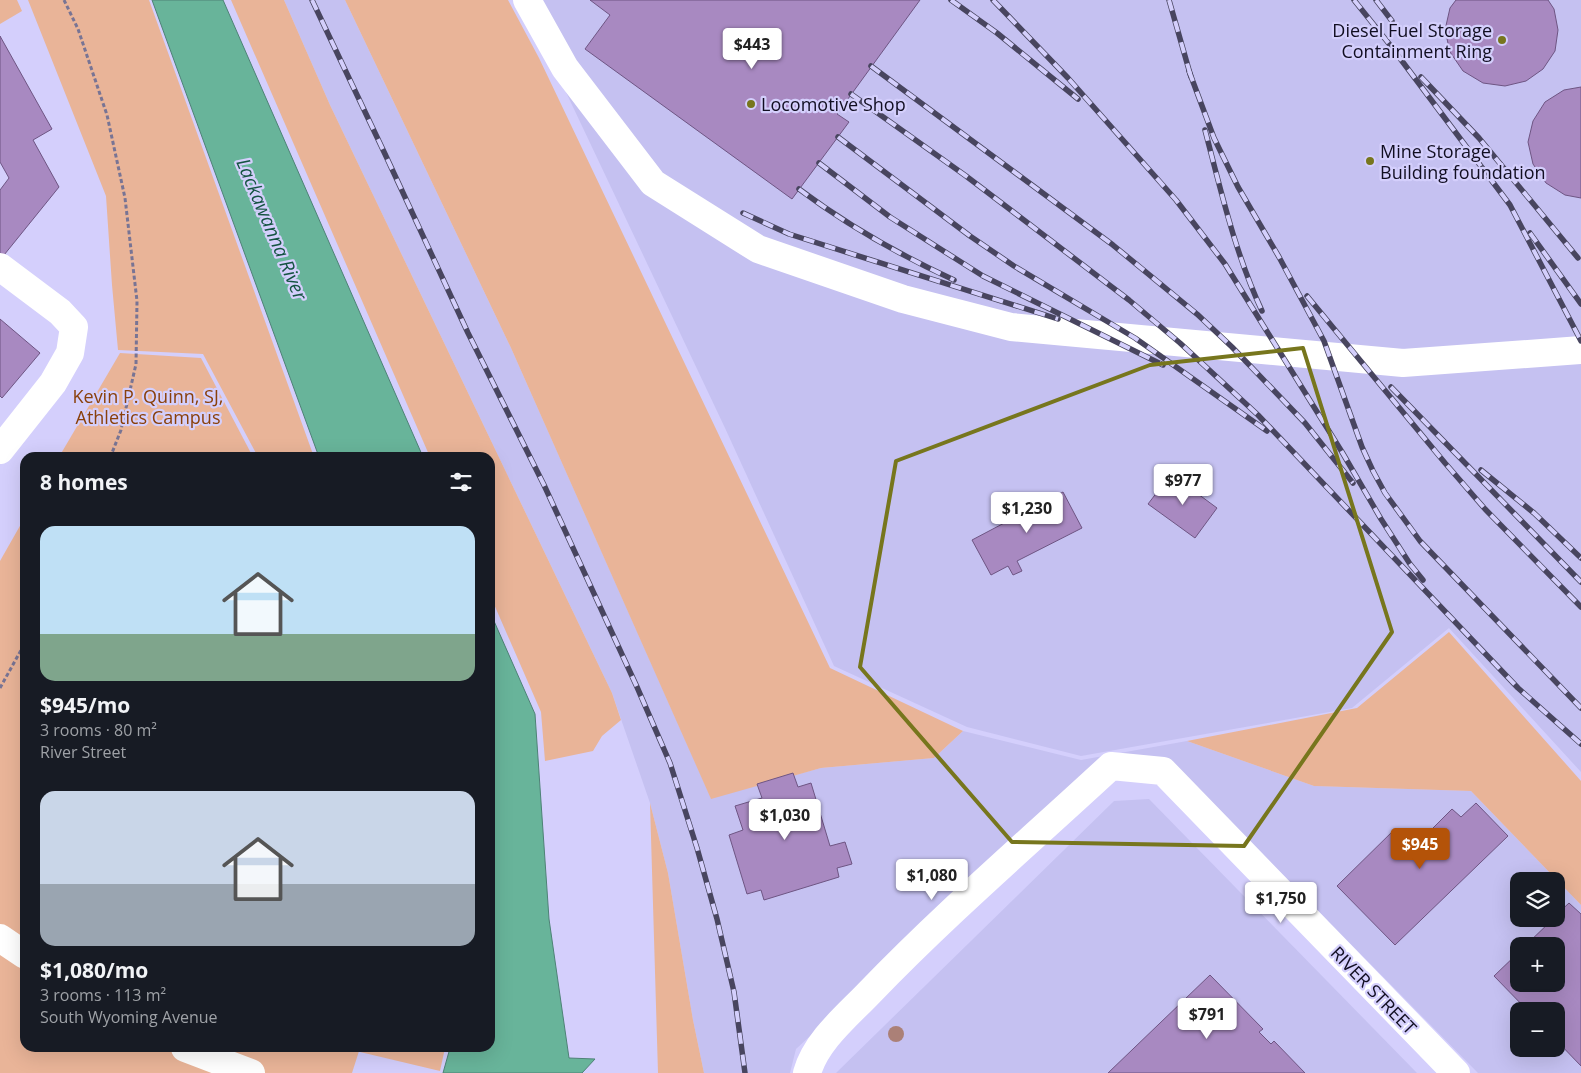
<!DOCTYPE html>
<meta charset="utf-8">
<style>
body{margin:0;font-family:"Open Sans",sans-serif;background:#242831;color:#f1f3f6;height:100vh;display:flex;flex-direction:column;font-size:19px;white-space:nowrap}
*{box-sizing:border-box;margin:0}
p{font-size:16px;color:#9ea1a6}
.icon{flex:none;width:28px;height:28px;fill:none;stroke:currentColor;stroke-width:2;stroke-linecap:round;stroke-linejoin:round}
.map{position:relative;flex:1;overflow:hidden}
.sheet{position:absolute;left:20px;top:452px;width:475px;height:600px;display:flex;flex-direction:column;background:#171b24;border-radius:15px;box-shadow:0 5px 20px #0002}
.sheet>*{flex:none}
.controls{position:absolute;left:1510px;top:872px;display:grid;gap:10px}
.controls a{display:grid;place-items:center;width:55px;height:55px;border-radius:10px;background:#171b24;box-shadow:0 5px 20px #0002;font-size:25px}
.price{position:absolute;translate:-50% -42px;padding:0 11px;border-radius:5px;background:#fff;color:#222;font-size:16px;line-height:32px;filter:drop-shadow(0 1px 2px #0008)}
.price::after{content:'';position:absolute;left:50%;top:30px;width:15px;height:11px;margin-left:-8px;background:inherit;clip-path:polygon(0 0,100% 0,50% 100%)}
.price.selected{background:#b45309;color:#fff}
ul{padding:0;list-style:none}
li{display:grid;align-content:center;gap:10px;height:265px;padding:0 20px}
li span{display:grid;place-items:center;height:155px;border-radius:15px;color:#555}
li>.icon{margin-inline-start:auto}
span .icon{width:90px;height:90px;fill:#fffc;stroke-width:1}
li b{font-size:21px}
h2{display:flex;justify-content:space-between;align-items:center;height:60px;padding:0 20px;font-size:21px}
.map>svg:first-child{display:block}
.built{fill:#c5c1f1;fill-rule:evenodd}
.green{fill:#e9b498}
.water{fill:#68b49a;stroke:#4e8276}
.building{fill:#a889c1;stroke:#6e5583}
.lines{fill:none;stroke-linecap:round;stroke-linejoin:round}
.path{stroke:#787494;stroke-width:3;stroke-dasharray:4 2.5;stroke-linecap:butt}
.minor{stroke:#fff;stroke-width:28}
.rail-casing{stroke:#48455f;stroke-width:5.5}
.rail{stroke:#d4cffc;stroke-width:4;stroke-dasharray:11;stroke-linecap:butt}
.tree{fill:#ab8077}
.marked{fill:none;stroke:#77761d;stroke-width:4;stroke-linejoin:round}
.poi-dot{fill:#77761d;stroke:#d4cffc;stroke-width:2}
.labels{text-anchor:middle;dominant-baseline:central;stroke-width:4.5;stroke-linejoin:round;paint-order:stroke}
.poi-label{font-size:18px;fill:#110e21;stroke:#d4cffc;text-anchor:start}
.park-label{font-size:18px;fill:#8a400a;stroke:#d4cffc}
.street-label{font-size:18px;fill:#110e21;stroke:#d4cffc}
.water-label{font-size:19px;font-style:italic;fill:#155442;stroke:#d4cffc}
</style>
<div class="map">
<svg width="1581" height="1073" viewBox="0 0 1581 1073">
<rect width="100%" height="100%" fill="#d4cffc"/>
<g class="built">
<path d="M284 0H345L511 348 711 798 821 768 934 758 963 731 1081 760 1187 741 1314 786 1471 791 1581 905V1073H1478L1173 764 1110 759 796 1049 790 1073H704L693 1020 668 873 650 803 612 693 330 105ZM1519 881H1556V919H1519ZM1519 946H1556V984H1519ZM1519 1011H1556V1049H1519Z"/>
<path d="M518 0H1581V772L1449 628 1352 708 1081 756 967 727 834 666 725 428 546 50Z"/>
<path d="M1149 799 1417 1073H836L1114 801Z"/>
</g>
<g class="green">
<path d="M0 0H17L22 11 0 24Z"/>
<path d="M28 0H149L314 457H258L203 354 118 350 112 285 106 196Z"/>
<path d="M231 0H284L330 105 612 693 621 720 602 736 593 751 545 761 541 712 490 595V458L430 457Z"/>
<path d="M345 0H508L539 58 830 668 963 731 934 758 821 768 711 799 511 348Z"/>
<path d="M120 353 201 358 253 457H59Z"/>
<path d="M25 517V1048H360L352 1073H0V561Z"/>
<path d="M1449 632 1581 781V905L1471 791 1314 786 1187 741 1357 708Z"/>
<path d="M650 803 668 873 693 1020 704 1073H658Z"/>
<path d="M362 1048H445L440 1071 360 1052Z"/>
</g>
<g class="water">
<path d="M152 0H223L423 457H319Z"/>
<path d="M490 612 535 714 549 919 569 1058 595 1059 582 1073H443L450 1048H490Z"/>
</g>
<g class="building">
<path d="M590 0H920L837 114 849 122 792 199 585 49 610 15Z"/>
<path d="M1456 0H1548L1554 9 1558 30 1555 51 1543 69 1526 81 1505 86 1483 83 1463 71 1450 52 1445 30 1450 8Z"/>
<path d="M0 36 52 129 33 140 59 187 0 260V190L9 178 0 162Z"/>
<path d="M1581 87V198L1565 195 1546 183 1533 164 1528 142 1533 121 1545 102 1564 90Z"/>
<path d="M0 319 40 353 2 398 0 396Z"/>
<path d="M1171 474 1217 508 1195 538 1148 504Z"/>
<path d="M1063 492 1082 528 1017 561 1022 571 1013 575 1008 566 991 575 972 540Z"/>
<path d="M793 773 798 787 811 783 830 846 845 842 852 864 837 868 839 877 764 900 761 890 747 894 729 835 743 830 735 806 762 798 757 784Z"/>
<path d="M1476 803 1508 836 1395 945 1337 886 1396 828 1414 847 1452 809 1461 817Z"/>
<path d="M1569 903 1581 914V1066L1556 1040V1011H1528L1494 976 1519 952V984H1556V946H1525L1553 919H1556V915Z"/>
<path d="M1210 975 1263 1029 1259 1032 1271 1044 1274 1041 1305 1073H1108Z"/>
</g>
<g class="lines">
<g class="path">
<path d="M64 0 78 29 107 115 125 198 137 301 136 364 121 430 110 458"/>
<path d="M0 688 25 643"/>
</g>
<g class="minor">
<path d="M527 0 565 68 653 183 758 249 903 299 1011 327 1403 363 1581 350"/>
<path d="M0 267 60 312 74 327 70 353 53 383 0 450"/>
<path d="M0 938 25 955"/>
<path d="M185 1048 251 1073"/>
<path d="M807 1073C816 1041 847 1016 869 993 946 913 1030 841 1111 766L1163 771 1456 1073"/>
</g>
<g class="rail-casing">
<g id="rail">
<path d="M312 0 385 154 468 333 544 485 637 687 670 763 697 848 717 919 734 992 745 1073"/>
<path d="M951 0 997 33 1078 99"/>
<path d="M993 0 1068 78 1176 200 1225 264 1342 452 1381 519 1410 564 1423 580"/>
<path d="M1169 0 1191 77"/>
<path d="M1354 0 1390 45 1510 205 1581 341"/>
<path d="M1376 0 1392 21"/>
<path d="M871 66 1113 245 1197 314 1232 347 1305 423 1353 483"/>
<path d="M1189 71 1214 138 1238 187 1279 257 1324 341 1362 447 1373 471 1385 493 1420 541 1581 708"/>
<path d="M1421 77 1479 138 1578 258"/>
<path d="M851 94 966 176 1129 300 1180 343 1258 415 1518 688 1581 744"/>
<path d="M1205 130C1221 191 1235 253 1262 311"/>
<path d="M838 137 970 236 1014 266 1135 338 1267 431"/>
<path d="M819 163 890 217 983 276 1163 365"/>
<path d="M799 189C847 225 900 255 954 280"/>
<path d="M743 213 789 234 1058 319"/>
<path d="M1530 233 1581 304"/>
<path d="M1307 296 1445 463 1485 509 1581 607"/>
<path d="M1391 387 1581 582"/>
<path d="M1481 470 1534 513 1581 558"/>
</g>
</g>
<use href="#rail" class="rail"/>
</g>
<circle class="tree" cx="896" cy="1034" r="8"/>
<path class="marked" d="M1303 348 1392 632 1244 846 1012 842 860 667 896 461 1150 365Z"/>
<g class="poi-dot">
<circle cx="1502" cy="40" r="5"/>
<circle cx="751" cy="104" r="5"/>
<circle cx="1370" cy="161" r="5"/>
</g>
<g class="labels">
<g class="poi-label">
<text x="1492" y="30" text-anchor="end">Diesel Fuel Storage<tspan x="1492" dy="21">Containment Ring</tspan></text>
<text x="761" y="104">Locomotive Shop</text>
<text x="1380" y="151">Mine Storage<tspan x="1380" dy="21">Building foundation</tspan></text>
</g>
<g class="park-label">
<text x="148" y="396">Kevin P. Quinn, SJ,<tspan x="148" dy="21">Athletics Campus</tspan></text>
</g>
<g class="street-label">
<text transform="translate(1374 990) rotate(46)">RIVER STREET</text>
</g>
<g class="water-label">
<text transform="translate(272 229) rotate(67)">Lackawanna River</text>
</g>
</g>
</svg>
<div class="controls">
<a><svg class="icon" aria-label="layers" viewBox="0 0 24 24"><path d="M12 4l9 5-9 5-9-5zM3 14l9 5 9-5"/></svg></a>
<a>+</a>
<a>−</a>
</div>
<b class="price" style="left:752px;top:70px">$443</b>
<b class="price" style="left:1183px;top:506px">$977</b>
<b class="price" style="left:1027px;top:534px">$1,230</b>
<b class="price" style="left:785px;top:841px">$1,030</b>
<b class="price selected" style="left:1420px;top:870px">$945</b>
<b class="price" style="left:932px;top:901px">$1,080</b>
<b class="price" style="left:1281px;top:924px">$1,750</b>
<b class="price" style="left:1207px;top:1040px">$791</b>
<section class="sheet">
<h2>8 homes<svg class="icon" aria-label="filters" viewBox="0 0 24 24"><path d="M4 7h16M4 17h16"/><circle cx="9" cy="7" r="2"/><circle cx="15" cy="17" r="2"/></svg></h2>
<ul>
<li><span style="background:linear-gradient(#bfe0f5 70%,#7fa58c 0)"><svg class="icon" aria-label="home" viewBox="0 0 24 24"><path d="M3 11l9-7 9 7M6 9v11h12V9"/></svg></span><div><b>$945/mo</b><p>3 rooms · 80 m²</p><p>River Street</p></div></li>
<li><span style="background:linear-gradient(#c9d6e8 60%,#9aa5b1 0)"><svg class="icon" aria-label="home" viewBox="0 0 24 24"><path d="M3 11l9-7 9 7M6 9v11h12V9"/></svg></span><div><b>$1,080/mo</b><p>3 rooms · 113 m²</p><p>South Wyoming Avenue</p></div></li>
</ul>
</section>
</div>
